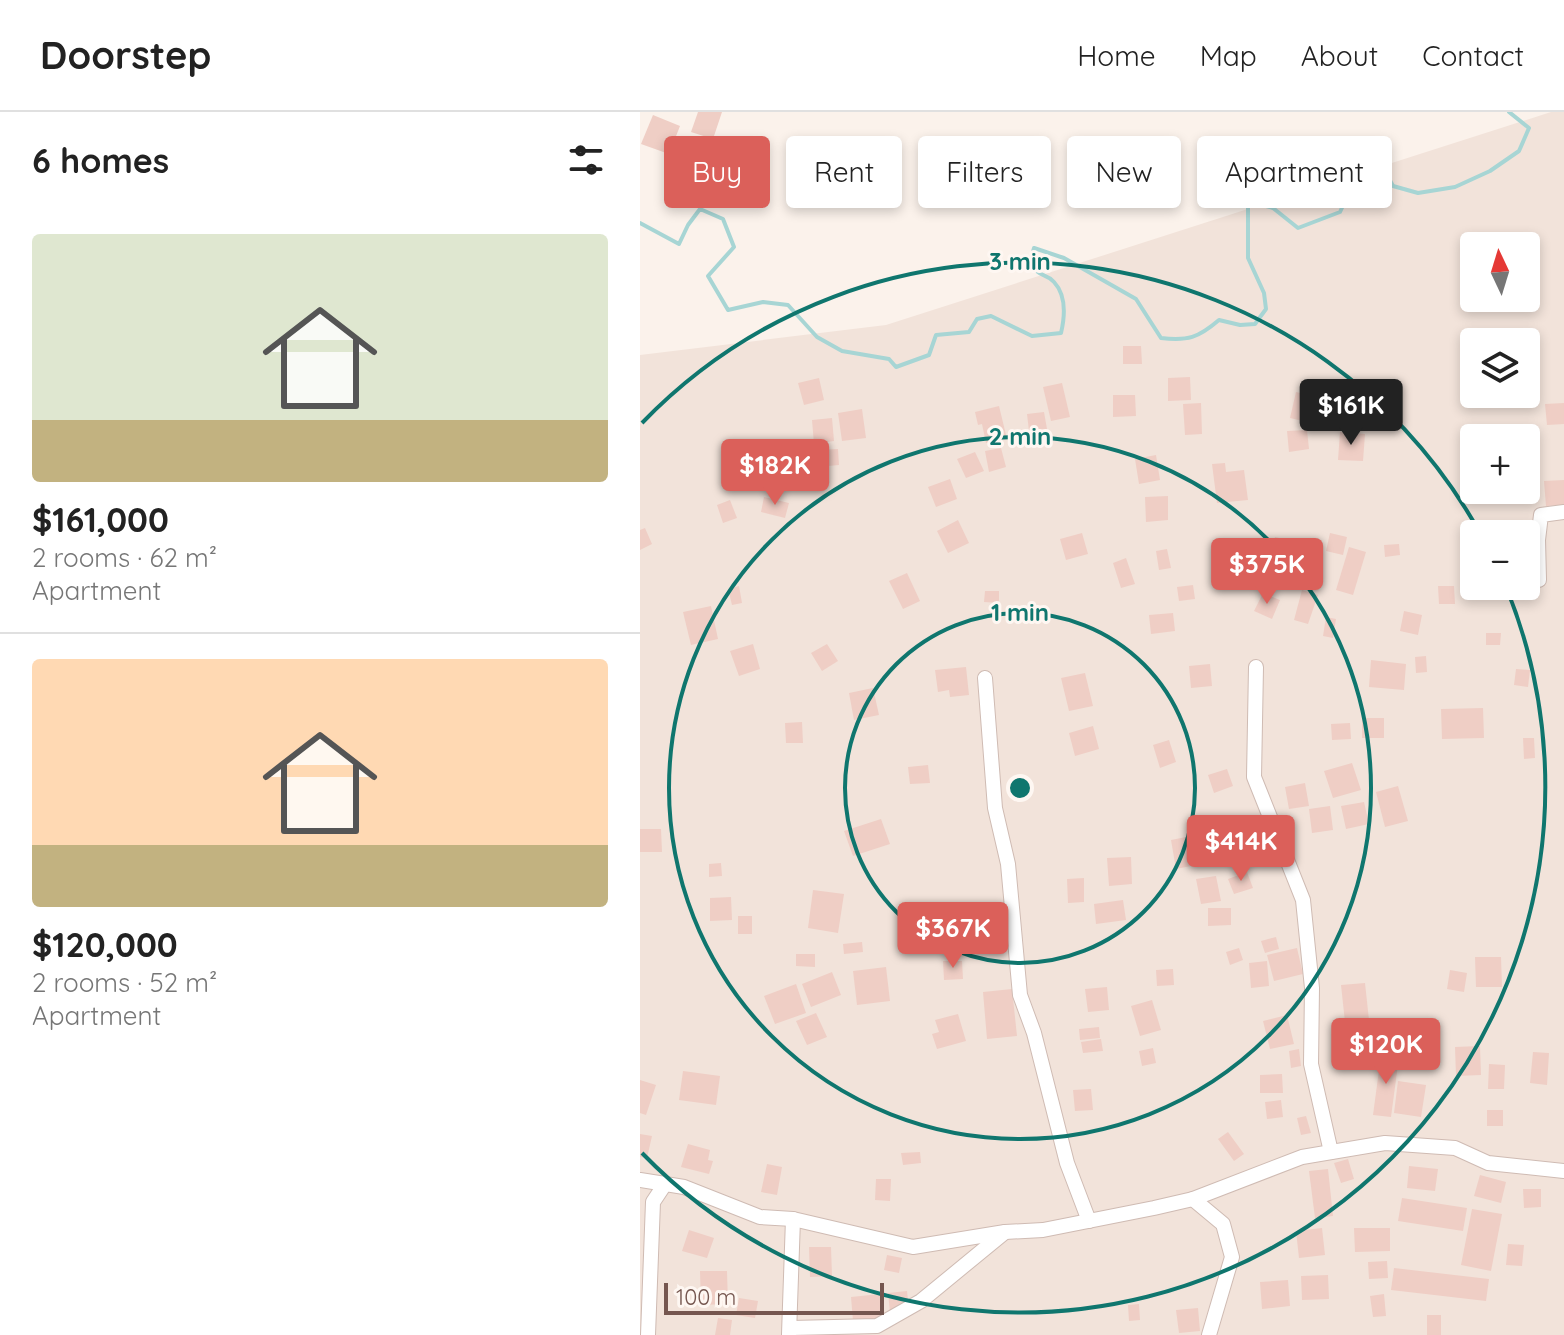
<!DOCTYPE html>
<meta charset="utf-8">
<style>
body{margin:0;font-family:Quicksand,sans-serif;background:#f6f6f6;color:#222;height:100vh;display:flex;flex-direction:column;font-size:30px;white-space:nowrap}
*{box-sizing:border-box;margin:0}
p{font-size:26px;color:#767676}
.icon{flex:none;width:44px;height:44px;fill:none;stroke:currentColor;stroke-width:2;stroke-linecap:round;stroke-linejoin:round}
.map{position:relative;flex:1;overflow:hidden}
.panel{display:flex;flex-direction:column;background:#fff;width:640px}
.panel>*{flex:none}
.hud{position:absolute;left:24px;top:24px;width:760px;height:72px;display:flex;gap:16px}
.needle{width:52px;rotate:356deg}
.buttons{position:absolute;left:820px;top:120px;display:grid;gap:16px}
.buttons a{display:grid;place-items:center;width:80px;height:80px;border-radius:8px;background:#fff;box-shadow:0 4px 12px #0003;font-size:40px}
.scale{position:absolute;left:24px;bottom:20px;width:220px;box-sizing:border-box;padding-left:8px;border:4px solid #75564f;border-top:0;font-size:22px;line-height:28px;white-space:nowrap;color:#75564f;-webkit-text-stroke:6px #fef7f2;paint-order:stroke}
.price{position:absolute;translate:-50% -68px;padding:0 18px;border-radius:8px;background:#db605a;color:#fff;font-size:26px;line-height:52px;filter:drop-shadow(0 2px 4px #0008)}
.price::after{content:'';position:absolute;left:50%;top:48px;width:24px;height:18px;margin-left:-12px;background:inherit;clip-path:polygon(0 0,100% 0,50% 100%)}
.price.current{background:#222;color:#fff}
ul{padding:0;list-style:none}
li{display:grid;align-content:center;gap:16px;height:424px;padding:0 32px}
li+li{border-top:2px solid #e0e0e0}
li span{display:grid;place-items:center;height:248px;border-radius:8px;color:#555}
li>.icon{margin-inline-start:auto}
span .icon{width:144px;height:144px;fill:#fffc;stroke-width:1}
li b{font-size:34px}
h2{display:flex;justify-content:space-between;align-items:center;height:96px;padding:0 32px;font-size:34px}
.tag{padding:0 28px;border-radius:8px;background:#fff;box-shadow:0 4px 12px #0003;font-size:28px;line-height:72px}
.tag.current{background:#db605a;color:#fff}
header{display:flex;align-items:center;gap:48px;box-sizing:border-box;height:112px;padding:0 40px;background:#fff;border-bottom:2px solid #e0e0e0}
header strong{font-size:38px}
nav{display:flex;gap:44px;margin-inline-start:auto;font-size:28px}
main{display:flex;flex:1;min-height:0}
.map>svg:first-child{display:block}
.residential{fill:#f2e3da;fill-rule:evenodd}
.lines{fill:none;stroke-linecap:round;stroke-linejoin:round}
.stream{stroke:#a7d5d4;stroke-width:4}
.building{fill:#efcec5}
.minor-casing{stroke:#cfbbb3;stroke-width:16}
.minor{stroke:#fff;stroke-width:14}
.ring{fill:none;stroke:#0f766e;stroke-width:4}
.centre{fill:#0f766e;stroke:#fef7f2;stroke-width:4}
.ring-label{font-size:24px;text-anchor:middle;font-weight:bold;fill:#0f766e;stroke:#fef7f2;stroke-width:6;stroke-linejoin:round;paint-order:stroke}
</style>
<header>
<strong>Doorstep</strong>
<nav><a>Home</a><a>Map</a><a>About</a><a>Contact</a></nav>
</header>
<main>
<section class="panel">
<h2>6 homes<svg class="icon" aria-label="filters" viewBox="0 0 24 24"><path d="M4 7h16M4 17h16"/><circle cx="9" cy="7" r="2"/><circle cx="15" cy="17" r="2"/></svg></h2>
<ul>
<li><span style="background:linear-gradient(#dfe7d0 75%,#c2b280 0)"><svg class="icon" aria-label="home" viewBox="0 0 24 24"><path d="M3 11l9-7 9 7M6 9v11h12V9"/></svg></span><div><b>$161,000</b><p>2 rooms · 62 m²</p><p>Apartment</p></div></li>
<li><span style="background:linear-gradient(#ffd9b3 75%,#c2b280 0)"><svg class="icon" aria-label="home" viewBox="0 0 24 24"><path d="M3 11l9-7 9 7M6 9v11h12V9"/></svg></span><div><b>$120,000</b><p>2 rooms · 52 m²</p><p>Apartment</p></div></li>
</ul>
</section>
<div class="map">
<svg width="924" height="1223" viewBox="0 0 924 1223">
<rect width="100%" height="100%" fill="#fbf2eb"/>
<path class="residential" d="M911 0H924V1223H0V243L246 213ZM834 134H886V186H834ZM834 230H886V282H834ZM834 326H886V378H834ZM834 422H886V474H834Z"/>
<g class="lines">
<path class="stream" d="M0 111 39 132 48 113 60 97 83 107 94 135 68 164 88 198 123 190 148 193 177 225 202 239 249 247 256 255 289 243 296 223 329 220 337 207 351 204 392 224 421 221C425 204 427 184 414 170 404 159 400 168 390 149L394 136 424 146 496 187 521 226C548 229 558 226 579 208L600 213 615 212 626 197 624 181 608 146V89L633 96 658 116 700 100 712 74 704 63 716 36 734 27 740 50 753 74 778 81 815 75 850 59 879 39 889 16 869 0"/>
</g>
<g class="building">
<path d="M58 0H82L73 27 51 20Z"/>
<path d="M13 3 40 14 29 42 1 32Z"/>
<path d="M48 25 63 30 59 43 45 39Z"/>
<path d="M483 234H501L502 252H483Z"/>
<path d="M550 265 551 288 528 289V266Z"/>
<path d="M179 266 184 288 164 293 158 271Z"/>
<path d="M422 271 430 305 411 309 403 275Z"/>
<path d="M656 280 682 286 676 312 650 306Z"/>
<path d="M853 282H877V289L853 290Z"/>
<path d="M473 283H495L496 304 473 305Z"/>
<path d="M561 291 562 322 545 323 543 292Z"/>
<path d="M924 291V312L907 313 905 292Z"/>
<path d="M359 294 367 327 346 331 342 312 338 313 335 300Z"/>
<path d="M222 297 226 326 202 329 198 301Z"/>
<path d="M404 300 407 317 389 319 387 302Z"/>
<path d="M192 306 194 329 174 332 172 308Z"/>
<path d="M667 318 669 337 649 340 647 319Z"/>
<path d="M700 320 725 322 723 349 698 348Z"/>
<path d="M361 336 366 355 349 360 345 339Z"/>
<path d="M198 337 199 353 177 355 176 338Z"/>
<path d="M335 340 344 359 326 366 317 347Z"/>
<path d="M516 343 520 368 499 372 495 347Z"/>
<path d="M585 351 586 360 604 358 608 388 577 391 572 352Z"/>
<path d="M310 367 317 387 296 395 288 375Z"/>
<path d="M924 368V393L906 394 904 369Z"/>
<path d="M893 373 894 388 874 389 873 378H886V374Z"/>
<path d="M528 384V408L506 410 505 385Z"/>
<path d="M124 385 149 391 145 406 121 400Z"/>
<path d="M90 388 97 406 83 411 77 393Z"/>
<path d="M318 408 329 431 308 441 297 419Z"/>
<path d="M5 416 12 432 0 438V418Z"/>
<path d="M442 421 448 442 426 448 420 427Z"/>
<path d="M690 421 707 425 703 443 686 439Z"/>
<path d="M820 422H834V460L821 461Z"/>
<path d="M635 425 653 429 647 453 629 449Z"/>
<path d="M759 432 760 443 745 445 744 433Z"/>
<path d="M709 435 726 440 713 483 696 478Z"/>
<path d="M583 436H599V452H584Z"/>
<path d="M527 437 531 456 519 458 516 439Z"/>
<path d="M486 446 495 472 481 476 473 451Z"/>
<path d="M267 461 280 489 263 497 249 469Z"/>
<path d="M553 473 555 487 539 489 537 475Z"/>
<path d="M99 474 102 491 92 493 88 477Z"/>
<path d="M798 474H814L815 492H799Z"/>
<path d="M662 478 678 483 668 512 654 508Z"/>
<path d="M345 479H359V491L344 490Z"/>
<path d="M623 481 640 488 632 507 614 499Z"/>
<path d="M71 494 78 527 51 533 43 500Z"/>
<path d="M764 499 782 503 778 523 760 519Z"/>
<path d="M533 501 535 519 511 522 509 503Z"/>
<path d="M686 505 696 507 693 526 683 524Z"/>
<path d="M846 521H861L860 533H846Z"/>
<path d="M113 532 120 557 99 564 90 539Z"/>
<path d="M187 532 198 549 182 559 171 541Z"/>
<path d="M786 544 787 560 776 561 775 545Z"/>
<path d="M731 548 766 552 764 578 729 575Z"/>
<path d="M570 552 572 574 551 576 549 554Z"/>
<path d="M326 555 329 583 310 585 309 578 298 580 295 558Z"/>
<path d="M876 557 890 558 888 575 874 573Z"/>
<path d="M445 561 453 594 429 599 421 566Z"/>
<path d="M233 576 239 603 214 608 209 581Z"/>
<path d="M843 596 844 626 802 627 801 597Z"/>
<rect x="722" y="606" width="22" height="20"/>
<path d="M162 610 163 631H146L145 611Z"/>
<path d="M710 611 711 627 692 628 691 612Z"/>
<path d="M453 614 459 637 435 644 429 621Z"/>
<path d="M883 626H894L895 646 884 647Z"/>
<path d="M529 628 536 650 520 656 513 633Z"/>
<path d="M712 651 721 678 693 686 684 659Z"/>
<path d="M288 653 290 671 270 672 268 655Z"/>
<path d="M587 657 593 674 574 681 568 663Z"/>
<path d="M665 671 669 694 649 697 645 675Z"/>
<path d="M758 674 768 709 745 715 736 680Z"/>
<path d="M724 690 729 712 706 717 701 694Z"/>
<path d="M690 694 693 718 672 721 669 697Z"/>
<path d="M241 707 250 732 213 744 204 719Z"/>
<path d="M609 713 612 736 595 738 592 716Z"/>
<path d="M0 717H21L22 740H0Z"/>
<path d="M556 723 561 752 536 757 531 728Z"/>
<path d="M491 745 492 772 469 774 467 746Z"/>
<path d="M81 751 82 764 69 765V752Z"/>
<path d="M607 760 613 776 594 782 588 767Z"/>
<path d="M576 764 581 789 561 792 556 767Z"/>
<path d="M444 766V790L428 791 427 767Z"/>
<path d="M173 778 204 782 198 821 168 816Z"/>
<path d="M91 785 92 808 70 809V786Z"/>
<path d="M483 788 486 808 456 812 454 792Z"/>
<path d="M568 796H591V813L568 814Z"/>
<path d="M338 799 340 827 316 829 313 801Z"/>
<rect x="98" y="804" width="14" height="18"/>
<path d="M636 825 639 837 625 841 621 829Z"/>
<path d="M222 830 223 840 204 842 203 832Z"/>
<path d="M599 836 603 848 590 853 586 840Z"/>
<path d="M657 836 663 862 634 869 627 843Z"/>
<path d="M156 842H175V855L156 854Z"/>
<path d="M835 845H861L862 875H836Z"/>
<path d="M303 849H322L323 867 304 868Z"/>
<path d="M627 849 629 874 611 876 609 851Z"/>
<path d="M246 855 250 889 217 893 213 859Z"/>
<path d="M533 857 534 873 517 874 516 858Z"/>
<path d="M810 858 827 861 824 880 807 877Z"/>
<path d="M192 860 201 883 171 895 162 872Z"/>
<path d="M725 871 729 908 705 910 701 873Z"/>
<path d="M156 872 166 901 135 912 124 884Z"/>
<path d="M467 875 469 898 448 900 445 877Z"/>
<path d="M372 877 377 924 347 927 343 880Z"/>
<path d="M512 888 521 918 500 924 491 894Z"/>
<path d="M176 901 187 925 167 933 156 909Z"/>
<path d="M318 902 326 929 297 937 292 922 299 920 295 908Z"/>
<path d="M647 903 654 932 630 937 623 909Z"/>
<path d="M459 915 460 926 440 928 439 917Z"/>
<path d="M461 927 463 939 443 941 441 930Z"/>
<path d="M761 927 762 941 737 942V928Z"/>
<path d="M730 930 731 956 700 958 699 932Z"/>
<path d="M840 934 841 963 816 964 815 935Z"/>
<path d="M513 936 516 951 502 954 499 939Z"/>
<path d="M659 937 661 954 651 956 649 939Z"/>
<path d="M893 940 909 941 907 973 890 971Z"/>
<path d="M741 943 759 945 751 1005 733 1003Z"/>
<path d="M849 952 865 953 864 977H848Z"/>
<path d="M43 959 80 964 76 993 39 988Z"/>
<path d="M642 962 643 981H620V963Z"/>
<path d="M0 968 16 973 6 1003 0 1001Z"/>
<path d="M758 969 786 973 781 1005 754 1001Z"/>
<path d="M451 977 453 998 435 999 433 978Z"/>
<path d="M641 988 643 1005 627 1007 625 990Z"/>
<rect x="847" y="998" width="16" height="16"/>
<path d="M666 1004 671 1021 661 1023 657 1006Z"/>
<path d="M588 1020 604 1042 594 1049 578 1027Z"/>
<path d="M0 1022 12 1024 7 1046 0 1045Z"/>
<path d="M48 1032 70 1038 68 1048 73 1049 69 1062 41 1055Z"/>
<path d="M280 1040 281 1051 263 1053 261 1041Z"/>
<path d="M708 1047 714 1067 701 1071 694 1051Z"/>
<path d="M127 1052 142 1055 137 1083 121 1080Z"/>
<path d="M769 1054 798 1057 795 1079 767 1076Z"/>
<path d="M688 1057 693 1104 675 1106 669 1059Z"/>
<path d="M840 1063 866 1070 861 1091 834 1084Z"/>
<path d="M236 1067H251L250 1089 235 1088Z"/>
<path d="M883 1077H901V1095L884 1096Z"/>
<path d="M762 1086 827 1096 823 1119 758 1109Z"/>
<path d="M832 1097 862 1102 851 1159 821 1153Z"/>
<path d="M682 1116 685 1143 659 1146 656 1119Z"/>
<path d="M714 1116H750V1139L715 1140Z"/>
<path d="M49 1118 74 1126 67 1146 42 1139Z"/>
<path d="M868 1132 884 1133 882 1154 866 1153Z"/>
<path d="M169 1135H191L192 1164 170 1165Z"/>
<path d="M247 1143 262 1146 259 1161 244 1158Z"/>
<path d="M747 1149 748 1166 729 1167 728 1150Z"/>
<path d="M754 1156 849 1167 846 1189 751 1178Z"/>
<path d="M60 1159H87L88 1192 61 1193Z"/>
<path d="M688 1163 689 1187 662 1188 661 1164Z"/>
<path d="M648 1168 650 1194 622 1197 620 1170Z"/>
<path d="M267 1179 269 1198 250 1200 248 1181Z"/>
<path d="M240 1182 242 1206 213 1209 211 1185Z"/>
<path d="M744 1182 746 1204 733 1205 730 1184Z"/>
<path d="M99 1186 118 1189 115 1206 96 1203Z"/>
<path d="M499 1192 500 1208 489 1209 488 1193Z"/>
<path d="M558 1196 560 1219 539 1221 536 1198Z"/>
<rect x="787" y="1203" width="14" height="20"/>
<path d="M78 1206 92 1208 90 1223H75Z"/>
</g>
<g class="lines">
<g class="minor-casing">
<g id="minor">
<path d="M899 468 898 428 901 403 924 400"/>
<path d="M616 555 614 665 663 788 672 876 671 952 691 1040"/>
<path d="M345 566 355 696 368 752 380 883 394 921 427 1051 449 1109"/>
<path d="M0 1068 44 1075 120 1105 153 1107 273 1135 365 1120 403 1118 514 1096 553 1087 662 1045 745 1031 815 1036 848 1051 924 1059"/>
<path d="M553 1087 583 1112 592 1145 569 1223"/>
<path d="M151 1216 237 1214 281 1189 365 1120"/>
<path d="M149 1222 153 1107"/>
<path d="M8 1223 13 1090 25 1072"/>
</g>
</g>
<use href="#minor" class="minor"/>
</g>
<g class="ring">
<circle cx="380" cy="676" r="175"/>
<circle cx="380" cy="676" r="351"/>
<path d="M2 311A526 526 0 0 1 840 421M866 475A526 526 0 0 1 2 1041"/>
</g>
<circle cx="380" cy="676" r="12" class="centre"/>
<g class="ring-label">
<text x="380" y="158">3 min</text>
<text x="380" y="333">2 min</text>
<text x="380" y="509">1 min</text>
</g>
</svg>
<div class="buttons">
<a><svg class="needle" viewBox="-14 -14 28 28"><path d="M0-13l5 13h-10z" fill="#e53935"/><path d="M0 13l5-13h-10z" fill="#767676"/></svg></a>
<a><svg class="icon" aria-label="layers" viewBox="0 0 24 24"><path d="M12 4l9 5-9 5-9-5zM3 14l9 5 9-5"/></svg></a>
<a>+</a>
<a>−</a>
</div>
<div class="scale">100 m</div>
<b class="price current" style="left:711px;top:335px">$161K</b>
<b class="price" style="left:135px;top:395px">$182K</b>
<b class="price" style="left:627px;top:494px">$375K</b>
<b class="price" style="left:601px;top:771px">$414K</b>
<b class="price" style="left:313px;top:858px">$367K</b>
<b class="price" style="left:746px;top:974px">$120K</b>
<div class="hud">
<a class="tag current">Buy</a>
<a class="tag">Rent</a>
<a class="tag">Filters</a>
<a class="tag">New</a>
<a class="tag">Apartment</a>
</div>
</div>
</main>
